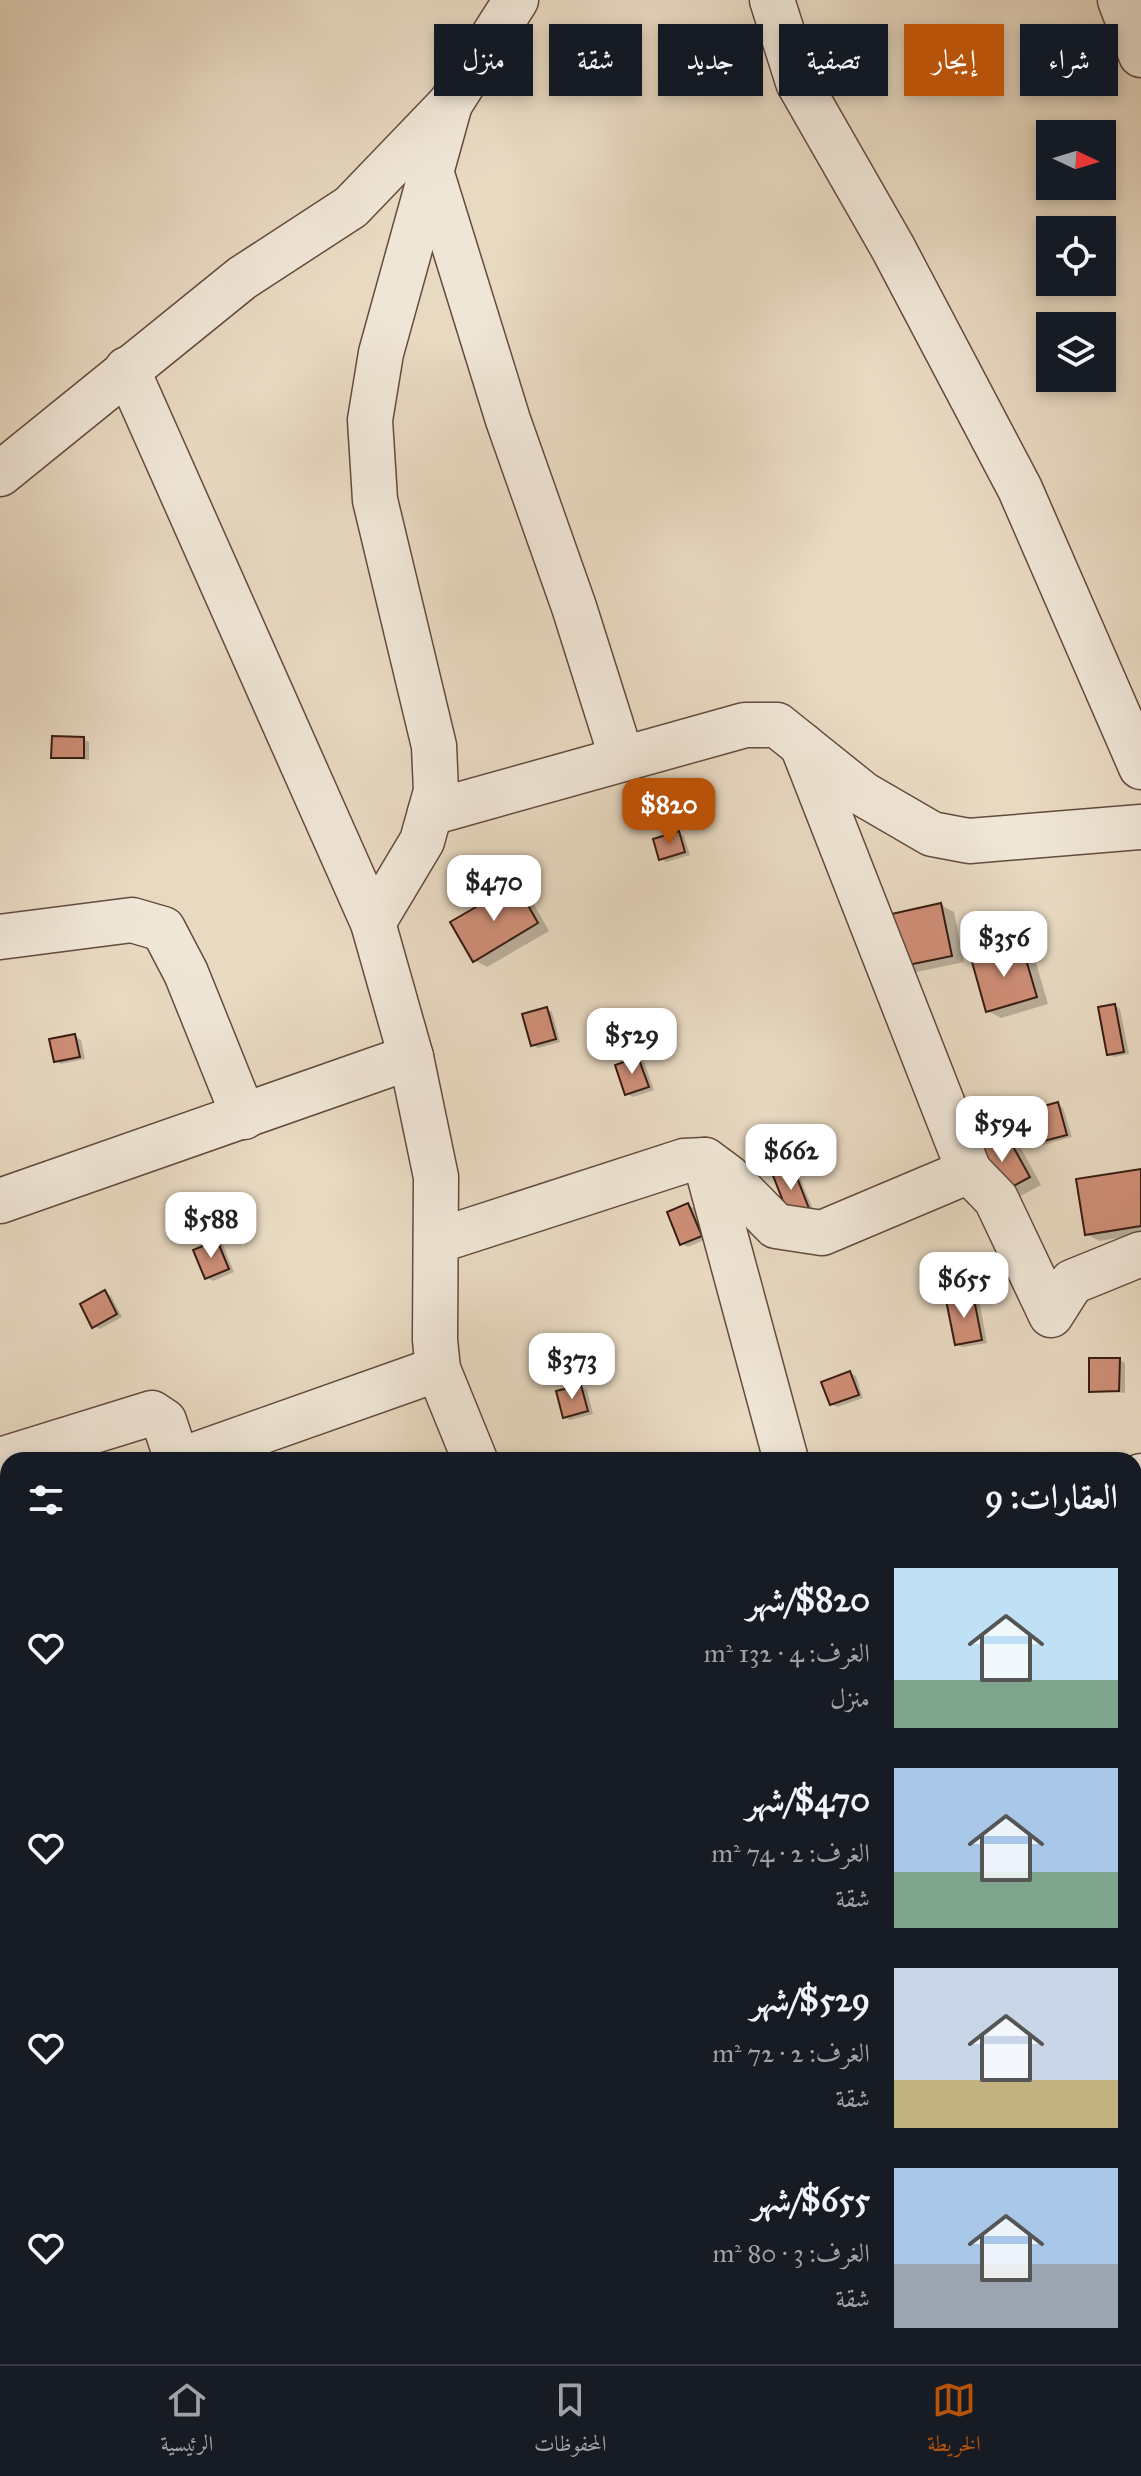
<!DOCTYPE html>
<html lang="ar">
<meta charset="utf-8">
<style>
body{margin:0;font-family:"IM FELL Great Primer",Amiri,serif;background:#20242c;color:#f1f3f6;direction:rtl;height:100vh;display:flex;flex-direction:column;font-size:30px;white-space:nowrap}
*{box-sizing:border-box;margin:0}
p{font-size:26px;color:#9ea1a6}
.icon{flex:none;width:44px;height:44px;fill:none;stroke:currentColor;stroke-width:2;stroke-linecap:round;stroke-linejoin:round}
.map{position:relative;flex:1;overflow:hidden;direction:ltr}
.details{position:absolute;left:0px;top:1452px;width:1142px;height:912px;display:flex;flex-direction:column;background:#171b24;border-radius:24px 24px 0 0;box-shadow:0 4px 12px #0003;direction:rtl}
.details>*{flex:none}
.top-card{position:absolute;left:24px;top:24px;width:1094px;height:72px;direction:rtl;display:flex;gap:16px}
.needle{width:52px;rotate:94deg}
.buttons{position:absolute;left:1036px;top:120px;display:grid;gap:16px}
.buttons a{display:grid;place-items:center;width:80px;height:80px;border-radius:0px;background:#171b24;box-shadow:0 4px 12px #0003;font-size:40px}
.price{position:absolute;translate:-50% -68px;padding:0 18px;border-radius:16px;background:#fff;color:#222;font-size:26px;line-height:52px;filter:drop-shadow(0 2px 4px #0008)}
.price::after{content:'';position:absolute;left:50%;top:48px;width:24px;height:18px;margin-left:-12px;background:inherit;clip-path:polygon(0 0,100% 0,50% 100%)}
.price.on{background:#b45309;color:#fff}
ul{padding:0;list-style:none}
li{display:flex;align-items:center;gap:24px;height:200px;padding:0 24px}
li span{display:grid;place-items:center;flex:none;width:224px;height:160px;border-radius:0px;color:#555}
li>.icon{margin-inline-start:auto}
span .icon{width:96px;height:96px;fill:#fffc;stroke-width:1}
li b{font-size:34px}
h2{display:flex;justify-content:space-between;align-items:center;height:96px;padding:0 24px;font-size:34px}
.pill{padding:0 28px;border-radius:0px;background:#171b24;box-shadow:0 4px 12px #0003;font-size:28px;line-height:72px}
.pill.on{background:#b45309;color:#fff}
.tab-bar{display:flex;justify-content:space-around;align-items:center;height:112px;border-top:2px solid #363941;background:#171b24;font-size:22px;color:#9ea1a6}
.tab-bar a{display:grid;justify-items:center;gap:4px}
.tab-bar .on{color:#b45309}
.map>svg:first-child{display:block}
.shadow{fill:#0003}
.building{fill:#ce8e77;stroke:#371c12;stroke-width:2}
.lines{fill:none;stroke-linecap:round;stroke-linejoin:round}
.minor-casing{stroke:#634b3e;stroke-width:47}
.minor{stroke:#f0e6d7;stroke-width:44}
</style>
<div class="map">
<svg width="1141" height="2364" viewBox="0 0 1141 2364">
<rect width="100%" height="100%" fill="#e8d9c1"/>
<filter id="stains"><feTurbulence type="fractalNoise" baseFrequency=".0025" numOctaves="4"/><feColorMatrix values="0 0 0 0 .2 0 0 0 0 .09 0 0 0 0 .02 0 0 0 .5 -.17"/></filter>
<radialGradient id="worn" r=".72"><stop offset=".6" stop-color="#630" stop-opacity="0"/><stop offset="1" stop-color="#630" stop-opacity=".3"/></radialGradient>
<g class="shadow">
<path d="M83 739 89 742V760L53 757Z"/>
<path d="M679 833 684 836 690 855 666 862 661 859Z"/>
<path d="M516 887 528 894 549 931 487 967 474 960Z"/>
<path d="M941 905 954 912 964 962 912 973 900 966Z"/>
<path d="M1022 949 1034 956 1048 1004 1001 1018 988 1011Z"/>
<path d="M1115 1006 1120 1009 1129 1054 1114 1057 1109 1054Z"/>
<path d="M546 1009 552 1012 560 1042 538 1048 532 1044Z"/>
<path d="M75 1036 81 1040 85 1059 61 1064 56 1061Z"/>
<path d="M638 1059 644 1062 654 1090 633 1097 627 1094Z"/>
<path d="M1058 1104 1063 1108 1072 1137 1043 1145 1038 1142Z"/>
<path d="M1006 1136 1018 1143 1041 1185 1013 1200Z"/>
<path d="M792 1167 797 1171 815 1214 797 1221Z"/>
<path d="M1141 1171V1234L1099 1241 1087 1234Z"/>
<path d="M688 1205 694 1208 706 1239 688 1247 682 1244Z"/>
<path d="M217 1242 223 1245 234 1272 213 1281 207 1278Z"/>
<path d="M105 1292 111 1296 122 1317 100 1329 94 1326Z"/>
<path d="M973 1296 979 1300 987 1343 962 1347 956 1344Z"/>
<path d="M1119 1360 1125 1363V1393L1091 1390Z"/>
<path d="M850 1373 856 1376 863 1398 837 1407 831 1404Z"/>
<path d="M581 1387 587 1390 593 1414 570 1420 564 1417Z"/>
<path d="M135 1453 142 1460H118Z"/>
<path d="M1022 2356H1057L1059 2364H1024Z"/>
</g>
<g class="building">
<path d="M52 736 84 737V758H51Z"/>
<path d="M679 831 685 852 659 860 653 839Z"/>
<path d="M516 884 538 923 473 962 450 922Z"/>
<path d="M941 903 952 956 898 967 887 915Z"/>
<path d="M1022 946 1037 997 986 1012 972 962Z"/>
<path d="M1115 1004 1124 1052 1107 1055 1098 1007Z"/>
<path d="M547 1007 556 1039 531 1046 522 1014Z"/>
<path d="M75 1034 80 1057 54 1062 49 1039Z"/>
<path d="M638 1057 649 1087 625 1095 615 1065Z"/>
<path d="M1058 1102 1067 1135 1036 1143 1027 1111Z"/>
<path d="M1006 1134 1030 1177 999 1194 974 1151Z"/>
<path d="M792 1165 810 1211 790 1219 772 1173Z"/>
<path d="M1141 1169V1226L1085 1235 1076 1179Z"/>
<path d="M688 1203 702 1236 680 1245 667 1212Z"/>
<path d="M217 1240 229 1269 205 1279 193 1250Z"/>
<path d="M105 1290 117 1314 92 1328 80 1304Z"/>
<path d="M973 1294 982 1340 955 1345 946 1300Z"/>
<path d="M1089 1358H1120L1119 1391 1089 1392Z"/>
<path d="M850 1371 859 1395 830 1405 821 1382Z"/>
<path d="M581 1385 588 1411 563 1418 556 1391Z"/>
<path d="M946 2356 947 2364H906L905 2359Z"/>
<path d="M1020 2356H1053L1055 2364H1022Z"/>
<path d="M111 2357 112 2364H73V2361Z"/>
</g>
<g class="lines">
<g class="minor-casing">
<g id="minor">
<path d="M772 0 798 82 893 248 1020 489 1141 767"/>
<path d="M1120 0 1141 55"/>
<path d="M431 171 508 420 574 607 622 759"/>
<path d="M127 369 373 923 411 1057 436 1177 435 1340 438 1369 475 1460"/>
<path d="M0 474 242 278 351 207 450 104 516 0"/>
<path d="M802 745 969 1171"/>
<path d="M430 813 745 725H777L863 794 932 834 969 841 1141 827"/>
<path d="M373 923 422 841 436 791 434 746 375 500 370 420 381 353 450 104"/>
<path d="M0 937 132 920 163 929 186 973 244 1117"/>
<path d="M705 1160 786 1460"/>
<path d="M0 1201 411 1057"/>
<path d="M437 1241 684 1161 705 1160 728 1177 776 1226 822 1233 969 1171 996 1199 1051 1315 1072 1282 1141 1254"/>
<path d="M0 1460 152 1413 164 1421 177 1460"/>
<path d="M181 1460 438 1369"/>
<path d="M1134 1492 1141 1476"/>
<path d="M1134 1706 1141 1748"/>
<path d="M0 1762 8 1789"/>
<path d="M1134 1789H1141"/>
<path d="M0 2060 8 2057"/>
<path d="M0 2120 8 2129"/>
<path d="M1134 2126 1141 2132"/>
<path d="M211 2356 214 2364"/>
<path d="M571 2356 574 2364"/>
<path d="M844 2356 847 2364"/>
</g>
</g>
<use href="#minor" class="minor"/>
</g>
<rect width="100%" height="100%" filter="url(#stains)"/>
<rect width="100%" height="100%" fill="url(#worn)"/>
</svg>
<div class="buttons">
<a><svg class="needle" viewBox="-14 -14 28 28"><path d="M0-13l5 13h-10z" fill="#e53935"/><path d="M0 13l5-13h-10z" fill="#9ea1a6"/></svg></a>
<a><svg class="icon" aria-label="locate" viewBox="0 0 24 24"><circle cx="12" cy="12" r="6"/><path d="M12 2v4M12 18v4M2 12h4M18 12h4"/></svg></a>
<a><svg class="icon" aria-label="layers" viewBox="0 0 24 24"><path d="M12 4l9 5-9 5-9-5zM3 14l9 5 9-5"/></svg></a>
</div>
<b class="price on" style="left:669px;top:846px">$820</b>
<b class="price" style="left:494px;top:923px">$470</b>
<b class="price" style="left:1004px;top:979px">$356</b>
<b class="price" style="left:632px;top:1076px">$529</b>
<b class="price" style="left:1002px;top:1164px">$594</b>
<b class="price" style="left:791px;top:1192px">$662</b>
<b class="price" style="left:211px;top:1260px">$588</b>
<b class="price" style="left:964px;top:1320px">$655</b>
<b class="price" style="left:572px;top:1401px">$373</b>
<div class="top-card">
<a class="pill">شراء</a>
<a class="pill on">إيجار</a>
<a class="pill">تصفية</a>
<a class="pill">جديد</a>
<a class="pill">شقة</a>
<a class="pill">منزل</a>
</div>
<section class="details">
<h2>العقارات: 9<svg class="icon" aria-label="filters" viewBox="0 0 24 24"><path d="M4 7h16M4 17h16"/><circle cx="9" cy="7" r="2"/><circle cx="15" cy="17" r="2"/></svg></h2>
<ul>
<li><span style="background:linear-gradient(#bfe0f5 70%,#7fa58c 0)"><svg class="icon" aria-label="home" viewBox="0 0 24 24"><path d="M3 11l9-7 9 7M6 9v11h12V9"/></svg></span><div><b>$820/شهر</b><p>الغرف: 4 · 132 m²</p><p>منزل</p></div><svg class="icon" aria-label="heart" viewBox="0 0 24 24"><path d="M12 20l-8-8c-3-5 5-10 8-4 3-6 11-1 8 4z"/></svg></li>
<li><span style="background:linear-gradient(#a9c7e8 65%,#7fa58c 0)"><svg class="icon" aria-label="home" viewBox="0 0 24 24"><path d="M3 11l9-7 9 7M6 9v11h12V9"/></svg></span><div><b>$470/شهر</b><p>الغرف: 2 · 74 m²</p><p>شقة</p></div><svg class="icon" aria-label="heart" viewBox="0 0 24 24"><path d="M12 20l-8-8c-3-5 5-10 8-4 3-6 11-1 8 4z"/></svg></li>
<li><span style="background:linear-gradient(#c9d6e8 70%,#c2b280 0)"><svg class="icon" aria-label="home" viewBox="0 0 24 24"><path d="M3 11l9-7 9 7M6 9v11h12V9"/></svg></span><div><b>$529/شهر</b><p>الغرف: 2 · 72 m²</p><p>شقة</p></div><svg class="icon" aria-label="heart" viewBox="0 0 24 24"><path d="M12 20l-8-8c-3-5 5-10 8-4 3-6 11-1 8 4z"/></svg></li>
<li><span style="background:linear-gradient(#a9c7e8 60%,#9aa5b1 0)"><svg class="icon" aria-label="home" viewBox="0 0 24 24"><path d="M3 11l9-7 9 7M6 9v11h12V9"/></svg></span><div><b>$655/شهر</b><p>الغرف: 3 · 80 m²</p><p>شقة</p></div><svg class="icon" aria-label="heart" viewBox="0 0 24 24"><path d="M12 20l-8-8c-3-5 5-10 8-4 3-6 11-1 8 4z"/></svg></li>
</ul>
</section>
</div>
<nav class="tab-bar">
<a class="on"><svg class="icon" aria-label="map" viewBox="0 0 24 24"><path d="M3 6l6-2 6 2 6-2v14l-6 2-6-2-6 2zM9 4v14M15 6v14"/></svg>الخريطة</a>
<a><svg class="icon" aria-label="saved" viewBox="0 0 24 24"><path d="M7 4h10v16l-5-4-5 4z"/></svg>المحفوظات</a>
<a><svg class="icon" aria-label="home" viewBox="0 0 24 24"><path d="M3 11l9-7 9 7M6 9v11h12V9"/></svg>الرئيسية</a>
</nav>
